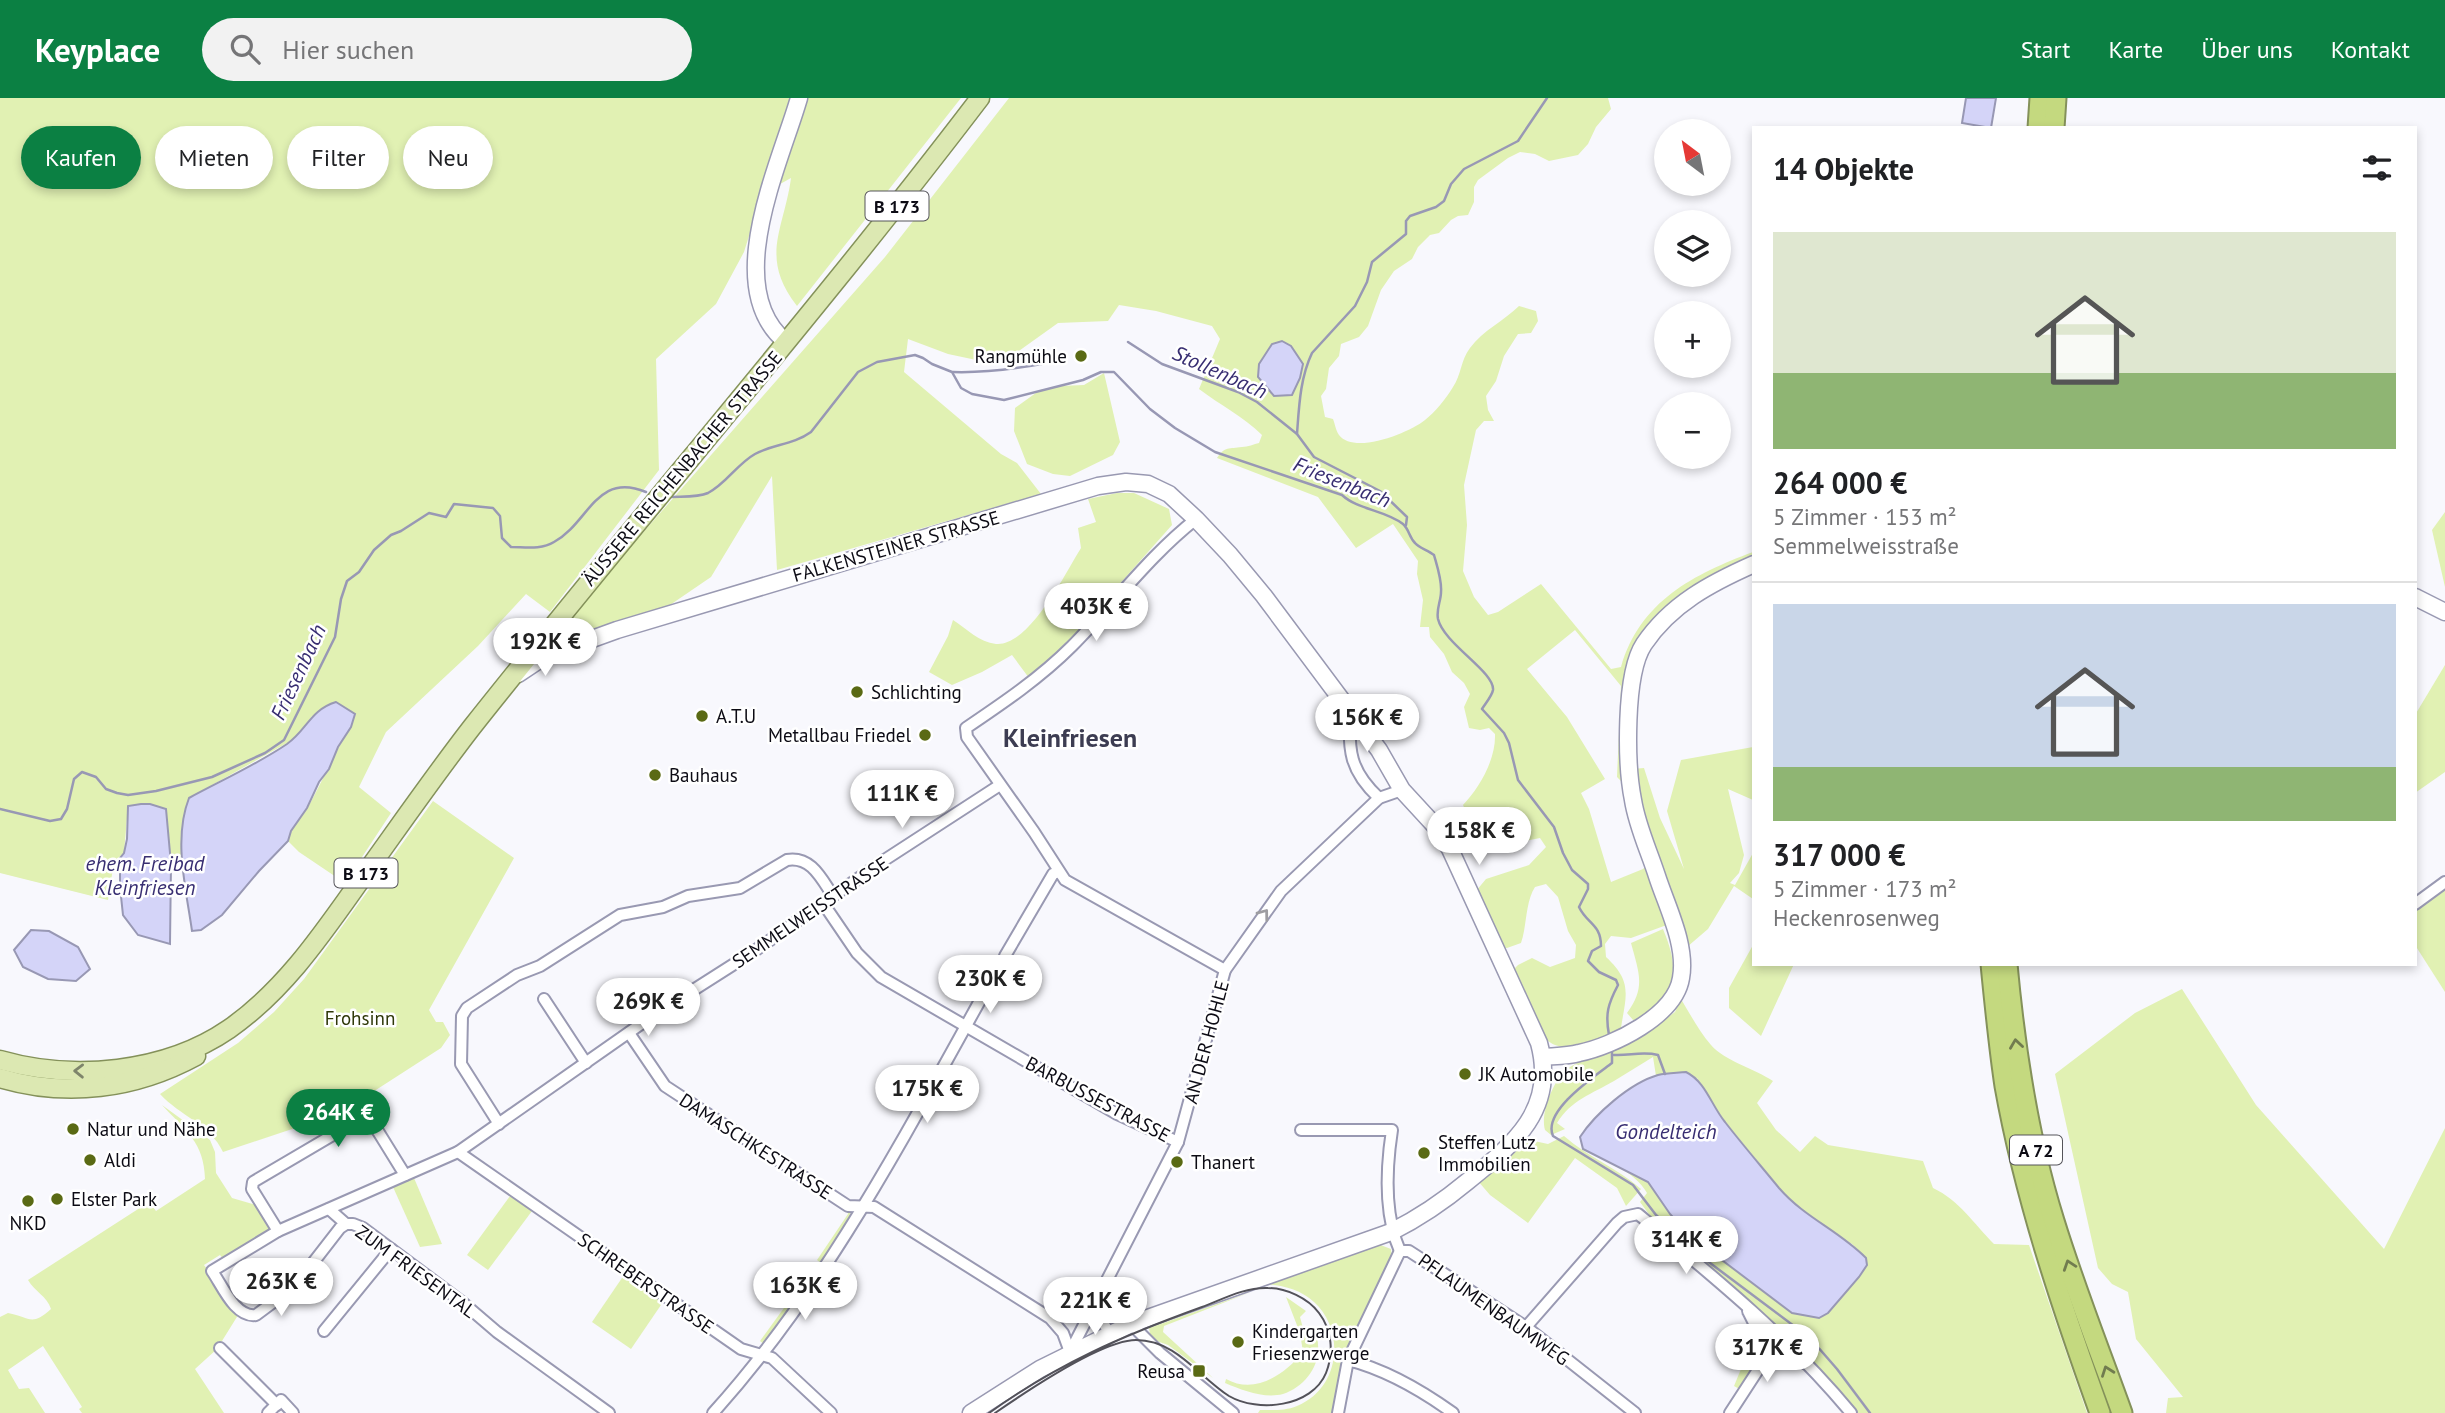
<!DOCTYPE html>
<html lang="de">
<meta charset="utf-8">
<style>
body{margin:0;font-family:"PT Sans",sans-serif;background:#f2f2f2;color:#202124;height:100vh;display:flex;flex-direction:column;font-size:26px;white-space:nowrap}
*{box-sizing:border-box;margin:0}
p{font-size:23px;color:#757577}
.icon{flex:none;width:38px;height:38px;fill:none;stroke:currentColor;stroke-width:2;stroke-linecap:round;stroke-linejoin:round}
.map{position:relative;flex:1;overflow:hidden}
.side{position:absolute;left:1752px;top:28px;width:665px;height:840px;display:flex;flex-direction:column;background:#fff;border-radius:0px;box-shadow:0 4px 10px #0003}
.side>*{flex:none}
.hud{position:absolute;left:21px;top:28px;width:665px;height:63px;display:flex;gap:14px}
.needle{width:46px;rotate:328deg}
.controls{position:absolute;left:1654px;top:21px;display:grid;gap:14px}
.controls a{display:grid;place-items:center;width:77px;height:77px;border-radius:50%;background:#fff;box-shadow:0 4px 10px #0003;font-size:35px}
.price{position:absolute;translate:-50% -60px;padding:0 16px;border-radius:24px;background:#fff;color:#222;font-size:23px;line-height:46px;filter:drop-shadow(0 2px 4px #0008)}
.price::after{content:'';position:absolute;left:50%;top:42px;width:21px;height:16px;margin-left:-10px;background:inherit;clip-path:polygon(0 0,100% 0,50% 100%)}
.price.active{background:#0b8043;color:#fff}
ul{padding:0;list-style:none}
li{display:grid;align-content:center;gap:14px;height:371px;padding:0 21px}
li+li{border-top:2px solid #e0e0e0}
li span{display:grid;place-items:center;height:217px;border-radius:0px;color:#555}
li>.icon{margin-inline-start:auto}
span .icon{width:126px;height:126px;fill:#fffc;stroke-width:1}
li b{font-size:30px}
h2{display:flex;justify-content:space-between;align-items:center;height:84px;padding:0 21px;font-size:30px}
.tag{padding:0 24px;border-radius:32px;background:#fff;box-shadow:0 4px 10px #0003;font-size:24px;line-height:63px}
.tag.active{background:#0b8043;color:#fff}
header{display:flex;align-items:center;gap:42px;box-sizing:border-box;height:98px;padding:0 35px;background:#0b8043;color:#fff}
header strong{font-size:33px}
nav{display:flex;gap:38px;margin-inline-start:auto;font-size:24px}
.search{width:490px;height:63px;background:#f2f2f2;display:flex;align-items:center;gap:18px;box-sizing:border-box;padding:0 24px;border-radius:38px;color:#757577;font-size:26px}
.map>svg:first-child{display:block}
.green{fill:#e1f1b3}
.water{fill:#d4d4f8;stroke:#9898b4;stroke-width:2}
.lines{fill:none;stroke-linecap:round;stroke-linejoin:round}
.stream{stroke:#9898b4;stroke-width:2.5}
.street-casing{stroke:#9999b2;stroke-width:14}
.secondary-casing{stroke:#9999b2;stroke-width:19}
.primary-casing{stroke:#84915a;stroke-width:21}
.highway-casing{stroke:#84915a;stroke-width:23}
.street{stroke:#fff;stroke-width:10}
.secondary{stroke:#fff;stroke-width:16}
.primary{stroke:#dce8b2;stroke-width:18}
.highway{stroke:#c4d97f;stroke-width:19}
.tram{stroke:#53525a;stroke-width:2}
.oneway{stroke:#9e9da1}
.oneway2{stroke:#717c4f}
.oneway3{stroke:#7e856b}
.poi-dot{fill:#5a6a14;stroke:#fff;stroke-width:2.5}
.labels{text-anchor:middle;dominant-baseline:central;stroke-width:5;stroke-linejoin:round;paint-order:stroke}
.shield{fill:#fff;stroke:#55545a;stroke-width:2}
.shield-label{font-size:18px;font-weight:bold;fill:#0c0b14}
.poi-label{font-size:19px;fill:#0c0b14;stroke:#fff;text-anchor:start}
.street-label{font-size:19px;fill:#0c0b14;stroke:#fff}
.park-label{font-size:19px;fill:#2f3809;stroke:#fff}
.water-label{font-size:21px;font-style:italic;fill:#382e72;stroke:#fff}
.district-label{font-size:26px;font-weight:bold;fill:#3d3d52;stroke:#fff}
</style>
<header>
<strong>Keyplace</strong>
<div class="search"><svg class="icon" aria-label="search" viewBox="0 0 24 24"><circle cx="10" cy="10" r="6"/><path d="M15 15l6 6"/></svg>Hier suchen</div>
<nav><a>Start</a><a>Karte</a><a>Über uns</a><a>Kontakt</a></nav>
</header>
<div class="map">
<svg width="2445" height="1315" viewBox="0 0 2445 1315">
<rect width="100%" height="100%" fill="#f8f8fd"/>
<g class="green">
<path d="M0 0H961L797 208C759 159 784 132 791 80L762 96 744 154 716 206 656 261 659 372 550 514 526 496 478 548 386 634 359 689 391 715 345 785 299 754 288 743C291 729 301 721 308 709 323 682 334 655 351 629L312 618 298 638 289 644 189 700C181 720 182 739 182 761L171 766 166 711 128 708 124 755 114 764 108 802 0 775Z"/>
<path d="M1009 0H1608L1611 11 1596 29 1588 46 1578 57 1549 63 1535 56 1520 54 1508 60 1478 82 1474 89V104L1468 117 1458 118 1451 122 1439 135 1430 137 1418 149 1412 161 1394 173 1381 192 1368 228 1359 239 1341 246 1339 258 1329 270 1326 291 1321 298 1325 319 1333 321C1335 326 1336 333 1339 337 1354 357 1409 335 1425 322 1435 314 1446 301 1453 289 1461 278 1461 261 1470 250 1483 232 1504 223 1519 208L1536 213 1538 223 1531 235 1518 236 1504 258 1496 283 1486 298 1488 312 1494 323H1484L1476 332 1464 387 1467 427 1463 473 1474 499 1488 517 1498 514 1541 486 1611 571 1621 569C1640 503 1694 476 1753 454V460L1709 479 1687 492 1664 511 1646 534 1624 682 1622 684 1617 679 1621 588 1575 532 1527 571 1567 619 1605 681 1581 695 1589 711 1611 784 1643 771 1653 761 1632 671 1644 670 1660 720 1684 771 1667 713 1681 662 1753 649V702L1728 691 1744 757 1739 775 1730 785 1735 787 1753 755V801L1734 788 1708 831 1687 849 1678 830 1664 828 1631 840 1611 838 1605 846 1606 859C1633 884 1626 897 1621 930 1601 941 1569 959 1548 943 1539 936 1517 888 1510 875L1518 867 1532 860 1550 869 1575 860 1576 847 1568 833 1558 799 1546 786 1535 789C1525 805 1527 828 1521 845L1507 850 1498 849 1476 793 1486 781 1529 767 1546 749 1540 740 1525 743 1511 740 1499 713 1493 712 1480 719 1467 716 1463 707C1480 689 1496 661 1495 636L1489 630 1480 632 1469 630 1464 609 1470 596 1464 585 1452 574 1444 556 1430 539 1429 529H1420L1423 502 1417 476 1418 463 1393 426 1356 450 1318 399 1217 360C1225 348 1229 351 1242 349 1248 349 1254 346 1259 345L1262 337C1244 319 1220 307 1199 291L1220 241 1212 228 1156 213 1119 207 1108 223 1058 225 1016 255 981 263 948 256 908 241 904 274 1001 356 1017 365 1041 396 777 472 772 378 711 479 670 507 585 536 576 535 571 528 574 517 582 504 885 159Z"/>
<path d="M1104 275 1120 344 1113 357 1070 378 1053 376 1027 366 1014 333 1015 310 1040 292 1060 288 1084 287Z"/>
<path d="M1117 395H1134L1169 411 1172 427 1077 534 1029 580 1012 557 982 574 952 587 929 574 948 538 953 522C967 531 979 544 996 546 1029 549 1066 474 1081 450L1078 430 1096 424 1088 401Z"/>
<path d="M2445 414V489L2432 432Z"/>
<path d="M2445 567V674L2415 695V617Z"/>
<path d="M433 703 514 760 429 912 436 924H443L450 937 441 950 365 999 313 1024 223 1054C210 1026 180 1018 160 996L238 945 274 914 304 881Z"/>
<path d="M2445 790V894L2415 847V813Z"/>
<path d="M1663 831C1682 877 1676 896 1634 923L1627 915C1646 889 1639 875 1631 845Z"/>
<path d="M1753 847 1754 866H1794L1761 938 1729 910V890Z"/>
<path d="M2182 891 2256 1007 2384 1151 2445 1030V1315H2166L2168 1300 2183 1299 2136 1241 2128 1194 2112 1186 2098 1170 2055 976 2135 915Z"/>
<path d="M1681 901C1690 916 1699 933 1711 947 1725 963 1755 971 1773 983L1757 1005 1776 1032 1800 1054 1815 1038 1828 1047 1923 1063 1933 1090C1959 1102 1974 1126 1994 1146L2029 1147 2087 1315H1855L1760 1217 1651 1119 1640 1104 1647 1095C1635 1073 1604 1062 1583 1051L1648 1084 1659 1099 1866 1160 1852 1146 1814 1123 1781 1092 1723 1021 1697 980 1665 976 1656 978 1653 959C1640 967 1627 975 1614 983 1592 996 1571 1002 1557 1025L1565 1031 1551 1037 1545 1032C1540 1016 1553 983 1566 972 1579 961 1600 958 1616 950 1634 941 1651 929 1668 919L1675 914Z"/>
<path d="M162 1007 210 1042 215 1054 216 1075 232 1100 256 1107 270 1130 266 1135 223 1161 220 1157 204 1167 240 1214 217 1251 195 1271 224 1315H82L79 1311 82 1309 43 1248 8 1272 19 1291 29 1290 45 1315H0V1219L8 1215C30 1219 31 1229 51 1211 47 1198 35 1194 28 1182L149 1104 156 1113 205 1081C204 1044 186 1033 162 1007Z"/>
<path d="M1564 1038C1588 1059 1617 1070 1641 1091L1626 1108 1617 1090 1575 1060 1528 1125 1490 1097 1478 1083 1513 1055 1525 1041 1548 1046Z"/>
<path d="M414 1080 442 1146 420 1149 393 1089Z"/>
<path d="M510 1098 532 1113 488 1172 467 1157Z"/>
<path d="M847 1112 853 1118 821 1165 817 1162 848 1116Z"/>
<path d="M1378 1146 1391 1151 1392 1160 1348 1248 1340 1278 1333 1315H1258L1260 1312C1273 1312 1285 1313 1297 1308 1340 1291 1346 1233 1314 1204 1300 1191 1282 1187 1264 1186Z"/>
<path d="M624 1177 663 1204 631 1251 592 1224Z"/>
<path d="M797 1192 802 1198 765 1247 760 1243Z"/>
<path d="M1251 1194 1164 1228 1163 1234 1213 1280 1168 1247 1151 1241 1149 1230Z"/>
<path d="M1286 1199 1306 1213 1300 1219 1304 1234C1307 1236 1311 1235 1314 1237 1317 1239 1318 1243 1318 1247 1320 1269 1304 1289 1283 1296 1264 1301 1242 1292 1225 1285L1226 1281C1255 1297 1284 1277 1303 1254L1300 1235Z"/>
<path d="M1755 1237 1762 1250 1741 1292 1734 1288Z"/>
</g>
<g class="water">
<path d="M1966 0H1996L1991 30 1962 25Z"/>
<path d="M1282 243 1291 248 1303 266 1300 280 1292 297 1274 298 1258 279 1259 266 1272 246Z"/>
<path d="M336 604 355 616 351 629 338 649 329 671 319 684 307 710 291 733 288 743 259 773 222 817 201 832 192 833C186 790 173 741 189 700 222 682 256 667 287 646 307 632 310 612 336 604Z"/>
<path d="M141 706H150L166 711 171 766 170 846 138 837 123 817 120 789V760L124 755 127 741 128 708Z"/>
<path d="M31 832 49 833 78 849 90 871 76 883 48 881 23 869 14 852Z"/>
<path d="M1686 974C1706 984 1711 1007 1725 1024 1742 1046 1761 1068 1779 1090 1805 1120 1838 1132 1866 1160L1867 1167 1859 1179 1828 1215 1819 1220 1792 1215 1690 1138 1670 1116 1648 1084 1583 1051 1580 1039C1595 1016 1630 985 1658 977 1667 975 1677 975 1686 974Z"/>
</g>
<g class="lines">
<g class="stream">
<path d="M1128 244 1162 266 1238 294 1257 304 1297 336 1314 359 1380 393 1407 419 1406 427"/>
<path d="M953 274C985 275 1015 271 1047 265"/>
<path d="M1297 336C1299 309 1300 280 1312 255L1355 208 1367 184 1372 164 1406 136V123L1410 118 1436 109 1444 103 1451 86 1464 71 1518 43 1547 0"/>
<path d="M669 399C680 398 697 400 708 395 726 386 737 366 755 356 773 346 793 347 811 334L858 274 877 264 915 257 923 260 932 266 952 274 961 290 972 296 1004 302 1083 282 1101 274H1114L1150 311 1175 330 1215 354 1342 397C1358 412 1385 412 1403 426 1409 431 1409 439 1415 445 1419 450 1428 452 1434 457 1437 468 1442 482 1441 494 1441 503 1436 511 1438 521 1444 546 1495 574 1493 592 1492 598 1485 606 1482 611L1504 635 1509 645 1518 682 1554 729 1563 755 1572 772 1588 786V791L1579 809C1587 826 1601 826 1601 848L1592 853 1588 863 1599 874 1616 882 1618 887C1608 906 1605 916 1609 937"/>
<path d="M0 711 50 723 61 721 67 711 74 681 82 674 96 679 106 691 117 695 128 697 156 693 212 679 265 655 284 642 335 539 341 501 347 483 359 474 374 452 391 437 401 433 429 415 446 419 454 406 493 410 500 418 502 440 511 449C525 449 541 452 554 444 589 425 596 373 646 394"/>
<path d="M1612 951V965C1595 978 1542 1013 1553 1038L1633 1087 1656 1117 1698 1156 1810 1240 1837 1271 1870 1315"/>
<path d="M1614 957C1629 958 1642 953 1658 957L1665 976"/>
</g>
<g class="street-casing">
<g id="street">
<path d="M1196 421C1149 458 1114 506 1072 548 1040 580 1003 605 966 630L967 639 1034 734 1065 782 1225 872"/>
<path d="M1350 614C1348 653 1350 673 1379 700"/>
<path d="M823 805 857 855 881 879 1117 1016 1178 1044"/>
<path d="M2415 806 2445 784"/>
<path d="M1005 858 1053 776 1058 774"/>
<path d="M544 901 586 965"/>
<path d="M629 935 665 988 848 1108 874 1109 1050 1220 1063 1235 1070 1254"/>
<path d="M499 1026 461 966 462 918 467 910 517 877 540 868 620 817 663 809 688 798 740 790 787 762C811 758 821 780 833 798"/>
<path d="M1301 1032H1392C1386 1071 1384 1117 1400 1153"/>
<path d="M458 1054 741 1251 772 1260 831 1315"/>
<path d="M329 1111 346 1126H353L363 1130 462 1204 497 1234 609 1315"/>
<path d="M346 1126 340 1130 295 1188 256 1217C235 1220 222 1187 212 1173L278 1133 458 1054 651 919 753 854 886 761 1000 687"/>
<path d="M278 1133 252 1091 253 1084 360 1021 371 1022 405 1077"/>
<path d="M1400 1153H1409L1526 1229 1635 1315"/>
<path d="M1094 1210 1110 1236"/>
<path d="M1748 1213 1769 1255"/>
<path d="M1131 1226 1160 1255 1233 1315"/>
<path d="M1526 1229 1617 1125 1624 1119 1638 1116C1713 1178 1789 1240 1851 1315"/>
<path d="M324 1233 391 1151"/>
<path d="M220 1250 277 1307"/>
<path d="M1070 1254 1178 1044 1225 872 1281 793 1379 700 1402 692"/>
<path d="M1348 1262C1387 1272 1421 1292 1453 1315"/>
<path d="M268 1315 281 1302 293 1315"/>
<path d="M713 1315C826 1190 905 1037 987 890"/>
<path d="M1338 1315 1348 1262 1400 1153"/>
<path d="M1730 1315 1769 1255 1805 1265"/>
</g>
</g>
<g class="secondary-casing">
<g id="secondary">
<path d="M786 244C720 190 780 66 799 0"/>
<path d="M2415 499 2445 514"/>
<path d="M554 526 570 539 589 543"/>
<path d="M518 576 545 558 617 532 1098 388 1126 384 1148 386 1169 396 1196 421 1230 457 1264 498 1379 652 1402 692 1437 730 1450 751 1539 945C1557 1011 1514 1046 1468 1083 1444 1103 1419 1120 1391 1134L1131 1226 1040 1271 971 1315"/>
<path d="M1543 959C1555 958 1568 958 1579 955 1613 948 1675 918 1681 880 1687 847 1667 809 1657 778 1649 753 1637 728 1633 702 1626 667 1624 576 1644 546 1671 506 1711 485 1754 466"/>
</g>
</g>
<g class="primary-casing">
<g id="primary">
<path d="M0 962C73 983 165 975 229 931 285 892 323 835 362 780 398 730 434 678 472 629 640 417 817 214 980 0"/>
<path d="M0 980C67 1000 135 991 196 958"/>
</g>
</g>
<g class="highway-casing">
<g id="highway">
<path d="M2038 30 2040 0"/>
<path d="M2054 30 2056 0"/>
<path d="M1991 866C1995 907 1999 948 2005 988 2025 1100 2062 1209 2100 1315"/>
<path d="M2007 866C2015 953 2028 1040 2054 1123 2074 1188 2099 1251 2122 1315"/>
</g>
</g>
<use href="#street" class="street"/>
<use href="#secondary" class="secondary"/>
<use href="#primary" class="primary"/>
<use href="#highway" class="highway"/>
<path class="tram" d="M989 1315C1059 1265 1122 1238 1202 1209 1223 1201 1245 1189 1268 1190 1286 1190 1308 1200 1319 1215 1332 1232 1334 1255 1326 1275 1312 1309 1258 1315 1229 1298 1198 1278 1176 1242 1136 1242 1102 1242 1024 1295 995 1315"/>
</g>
<defs><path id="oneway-chevron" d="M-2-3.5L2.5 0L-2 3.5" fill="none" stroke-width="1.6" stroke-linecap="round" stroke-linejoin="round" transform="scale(1.75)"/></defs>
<use class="oneway" href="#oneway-chevron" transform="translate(1264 816) rotate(-53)"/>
<g class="oneway2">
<use href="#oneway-chevron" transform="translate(2016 946) rotate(-98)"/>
<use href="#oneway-chevron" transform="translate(2069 1167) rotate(-109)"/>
<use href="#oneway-chevron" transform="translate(2107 1273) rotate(-110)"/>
</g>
<use class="oneway3" href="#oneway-chevron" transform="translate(79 973) rotate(-179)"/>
<g class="poi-dot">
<circle cx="1081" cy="258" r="7"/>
<circle cx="857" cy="594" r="7"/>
<circle cx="702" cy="618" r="7"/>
<circle cx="925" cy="637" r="7"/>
<circle cx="655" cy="677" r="7"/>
<circle cx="1465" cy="976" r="7"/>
<circle cx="73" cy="1031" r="7"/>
<circle cx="1424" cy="1055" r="7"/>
<circle cx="90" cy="1062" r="7"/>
<circle cx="1177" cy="1064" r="7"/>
<circle cx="57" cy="1101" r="7"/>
<circle cx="28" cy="1103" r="7"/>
<circle cx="1238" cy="1244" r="7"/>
<rect x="1192" y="1266" width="14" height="14" rx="3.5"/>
</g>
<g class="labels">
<g class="shield">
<rect x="865.5" y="93.5" width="63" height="29" rx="5"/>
<rect x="334.5" y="760.5" width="63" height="29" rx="5"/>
<rect x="2010" y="1037.5" width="52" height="29" rx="5"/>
</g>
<g class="shield-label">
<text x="897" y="108">B 173</text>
<text x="366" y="775">B 173</text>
<text x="2036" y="1052">A 72</text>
</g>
<g class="poi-label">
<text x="1067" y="258" text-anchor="end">Rangmühle</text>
<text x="871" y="594">Schlichting</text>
<text x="716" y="618">A.T.U</text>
<text x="911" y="637" text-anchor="end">Metallbau Friedel</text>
<text x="669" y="677">Bauhaus</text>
<text x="1479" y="976">JK Automobile</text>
<text x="87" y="1031">Natur und Nähe</text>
<text x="1438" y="1044">Steffen Lutz<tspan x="1438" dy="22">Immobilien</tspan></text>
<text x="104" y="1062">Aldi</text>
<text x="1191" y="1064">Thanert</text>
<text x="71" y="1101">Elster Park</text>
<text x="28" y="1125" text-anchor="middle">NKD</text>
<text x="1252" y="1233">Kindergarten<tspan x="1252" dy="22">Friesenzwerge</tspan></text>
<text x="1185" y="1273" text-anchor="end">Reusa</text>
</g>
<g class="street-label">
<text transform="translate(682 370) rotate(-50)">ÄUSSERE REICHENBACHER STRASSE</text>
<text transform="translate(896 448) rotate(-16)">FALKENSTEINER STRASSE</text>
<text transform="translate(810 814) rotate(-34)">SEMMELWEISSTRASSE</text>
<text transform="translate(1206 944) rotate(-75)">AN DER HOHLE</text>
<text transform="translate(1098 1001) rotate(28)">BARBUSSESTRASSE</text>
<text transform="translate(756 1048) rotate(33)">DAMASCHKESTRASSE</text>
<text transform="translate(416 1173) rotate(36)">ZUM FRIESENTAL</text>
<text transform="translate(646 1185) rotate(35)">SCHREBERSTRASSE</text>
<text transform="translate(1494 1211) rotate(35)">PFLAUMENBAUMWEG</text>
</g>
<g class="park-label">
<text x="360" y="920">Frohsinn</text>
</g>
<g class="water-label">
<text transform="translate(1220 274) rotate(24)">Stollenbach</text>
<text transform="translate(1342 384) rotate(22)">Friesenbach</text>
<text transform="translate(298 574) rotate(-65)">Friesenbach</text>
<text x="145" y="765">ehem. Freibad<tspan x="145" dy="24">Kleinfriesen</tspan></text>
<text x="1666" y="1033">Gondelteich</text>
</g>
<g class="district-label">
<text x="1070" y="639">Kleinfriesen</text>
</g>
</g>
</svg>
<div class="controls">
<a><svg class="needle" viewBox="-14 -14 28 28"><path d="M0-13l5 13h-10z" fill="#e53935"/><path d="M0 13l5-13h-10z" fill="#757577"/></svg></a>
<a><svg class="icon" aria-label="layers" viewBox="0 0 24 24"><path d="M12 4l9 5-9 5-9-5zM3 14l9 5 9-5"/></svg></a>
<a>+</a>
<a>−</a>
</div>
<b class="price" style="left:1096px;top:545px">403K €</b>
<b class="price" style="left:545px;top:580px">192K €</b>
<b class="price" style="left:1367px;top:656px">156K €</b>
<b class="price" style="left:902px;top:732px">111K €</b>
<b class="price" style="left:1479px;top:769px">158K €</b>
<b class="price" style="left:990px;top:917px">230K €</b>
<b class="price" style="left:648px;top:940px">269K €</b>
<b class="price" style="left:927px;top:1027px">175K €</b>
<b class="price active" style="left:338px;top:1051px">264K €</b>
<b class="price" style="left:1686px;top:1178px">314K €</b>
<b class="price" style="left:281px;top:1220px">263K €</b>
<b class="price" style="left:805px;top:1224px">163K €</b>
<b class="price" style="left:1095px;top:1239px">221K €</b>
<b class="price" style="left:1767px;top:1286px">317K €</b>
<div class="hud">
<a class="tag active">Kaufen</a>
<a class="tag">Mieten</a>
<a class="tag">Filter</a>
<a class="tag">Neu</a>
</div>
<section class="side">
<h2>14 Objekte<svg class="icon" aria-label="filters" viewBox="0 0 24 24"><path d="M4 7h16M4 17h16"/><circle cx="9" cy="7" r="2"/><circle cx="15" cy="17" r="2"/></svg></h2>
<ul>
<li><span style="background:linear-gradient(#dfe7d0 65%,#8fb573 0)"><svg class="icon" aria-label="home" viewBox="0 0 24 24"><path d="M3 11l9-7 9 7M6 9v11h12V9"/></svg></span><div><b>264 000 €</b><p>5 Zimmer · 153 m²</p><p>Semmelweisstraße</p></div></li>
<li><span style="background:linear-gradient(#c9d6e8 75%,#8fb573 0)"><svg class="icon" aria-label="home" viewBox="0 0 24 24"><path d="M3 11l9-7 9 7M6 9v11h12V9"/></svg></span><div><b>317 000 €</b><p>5 Zimmer · 173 m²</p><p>Heckenrosenweg</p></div></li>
</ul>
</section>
</div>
